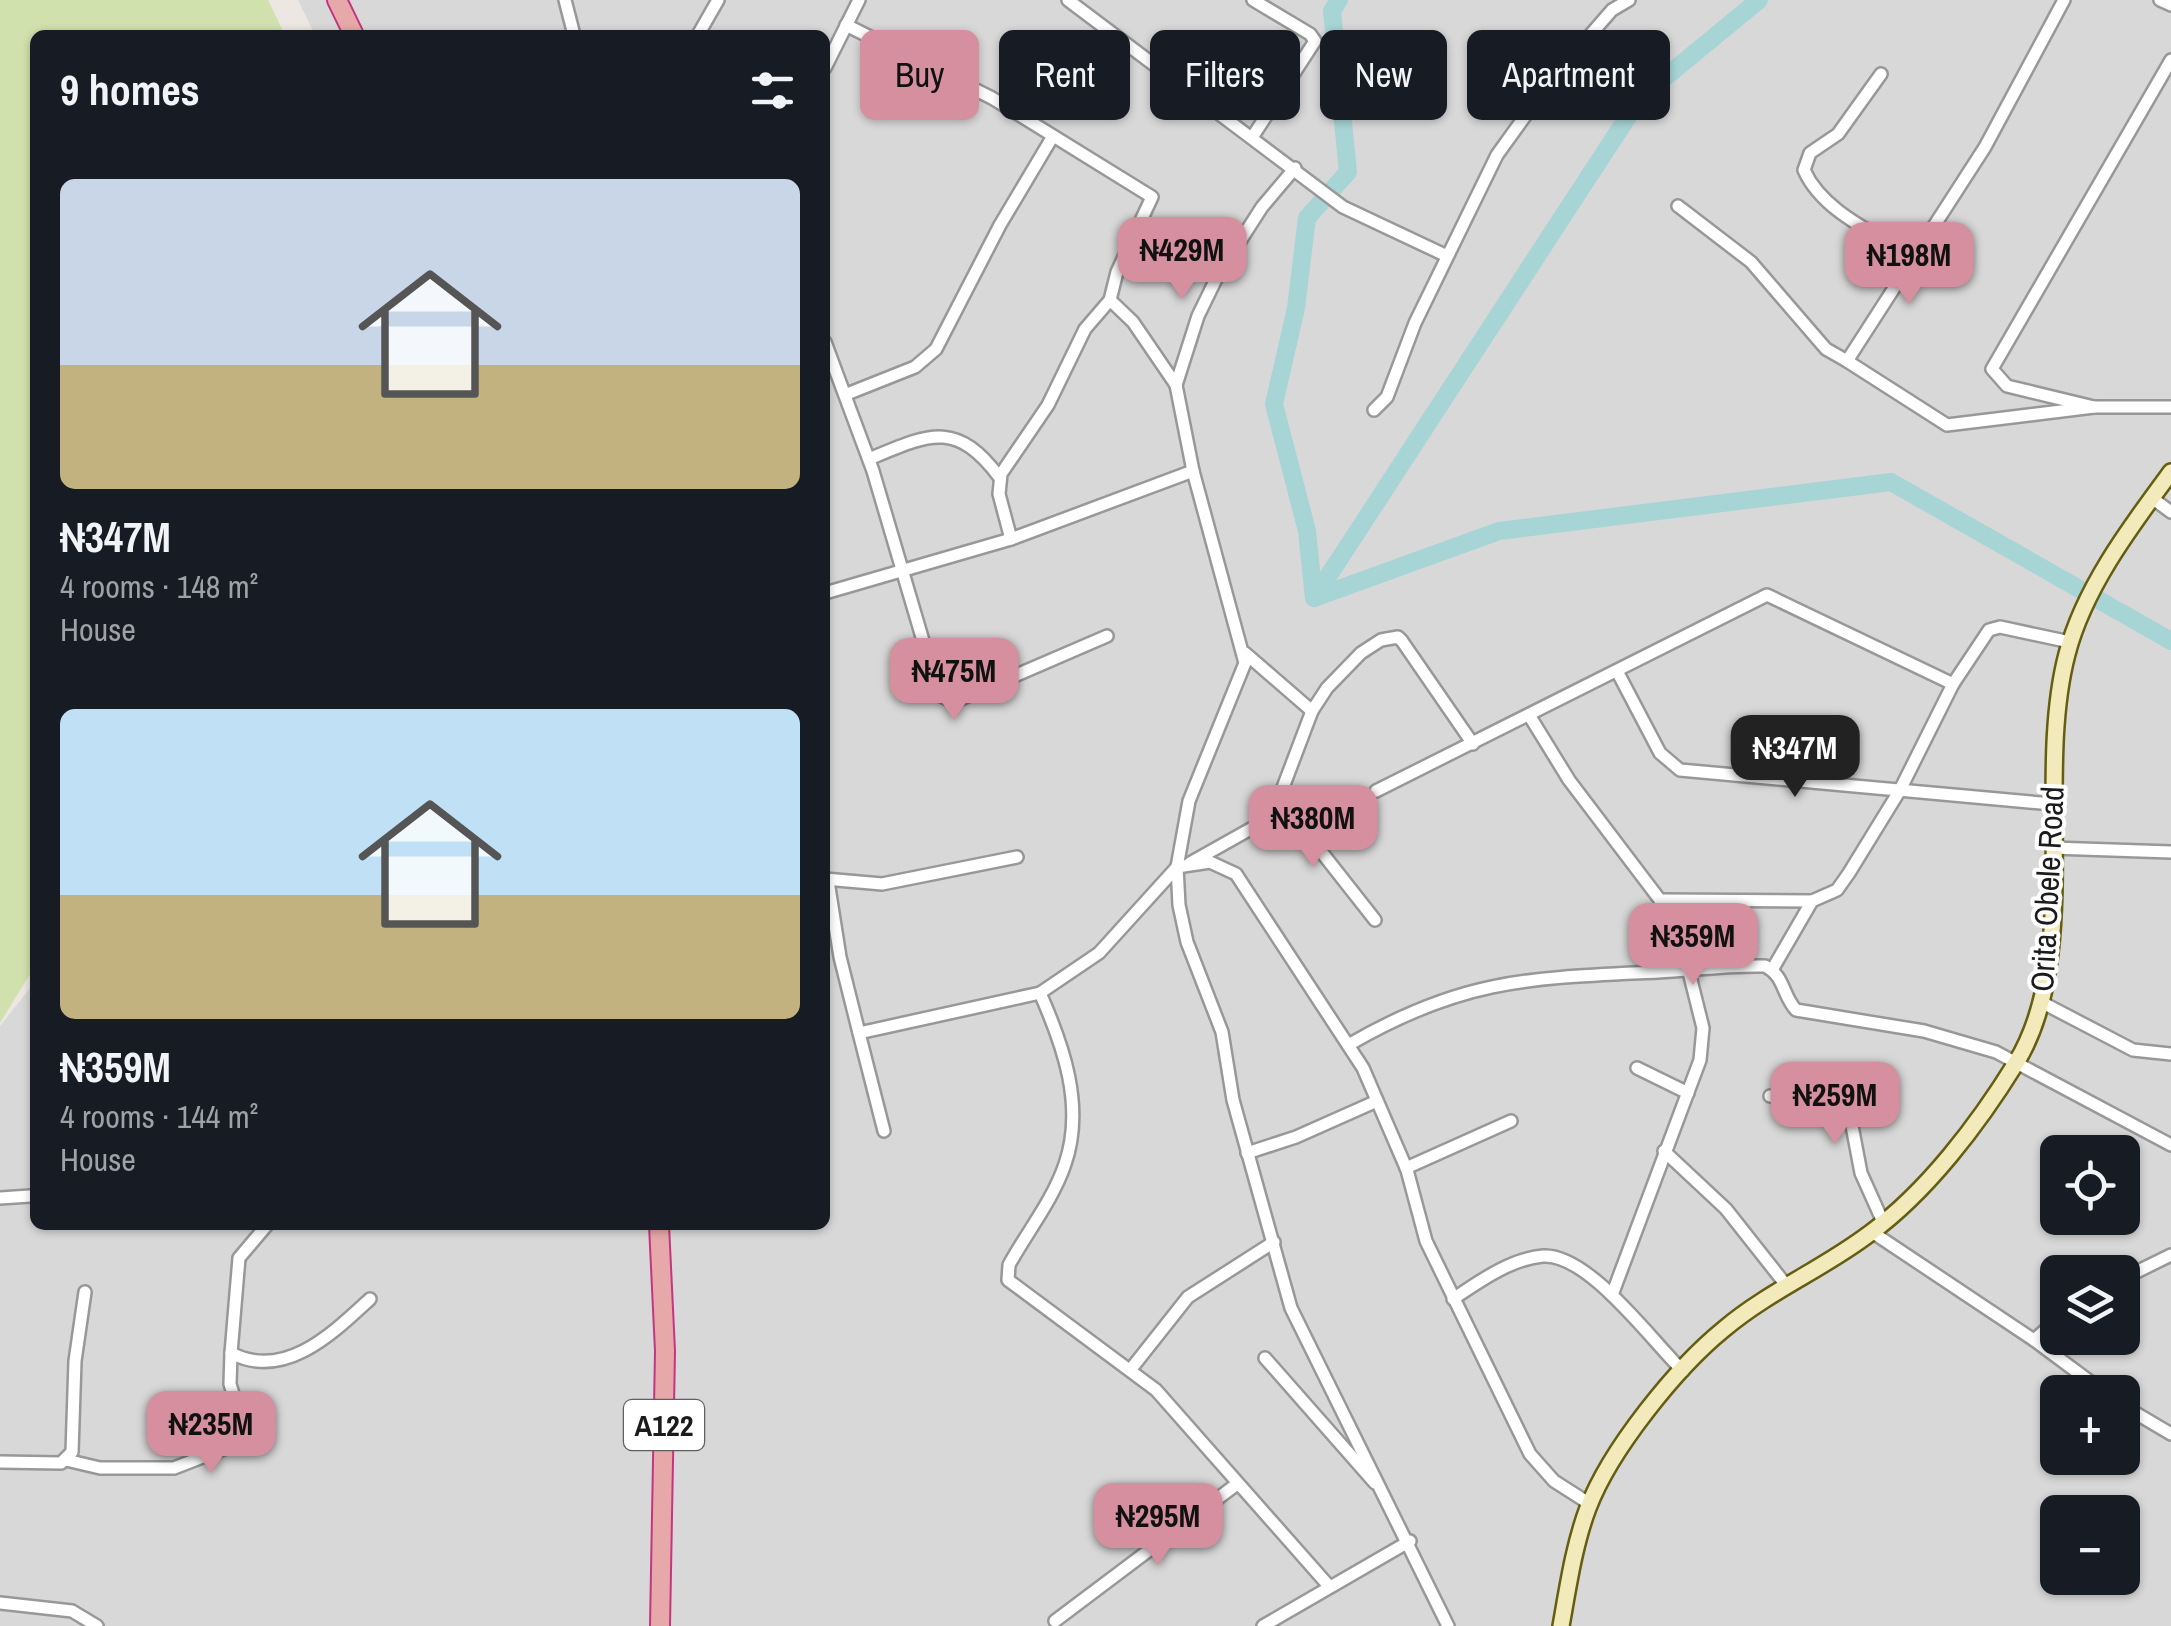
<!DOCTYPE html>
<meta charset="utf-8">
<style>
body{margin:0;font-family:"Archivo Narrow",sans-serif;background:#242831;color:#f1f3f6;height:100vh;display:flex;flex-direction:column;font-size:38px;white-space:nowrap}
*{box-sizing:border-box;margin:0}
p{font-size:32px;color:#9ea1a6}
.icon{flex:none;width:55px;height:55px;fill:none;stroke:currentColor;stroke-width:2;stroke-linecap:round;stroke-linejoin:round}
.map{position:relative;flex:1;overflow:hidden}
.side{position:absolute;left:30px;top:30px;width:800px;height:1200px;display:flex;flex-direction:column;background:#171b24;border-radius:15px;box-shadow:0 2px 8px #0004}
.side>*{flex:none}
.hud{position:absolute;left:860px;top:30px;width:950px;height:90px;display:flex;gap:20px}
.buttons{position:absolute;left:2040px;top:1135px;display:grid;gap:20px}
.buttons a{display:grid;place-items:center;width:100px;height:100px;border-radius:15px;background:#171b24;box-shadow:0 2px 8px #0004;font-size:50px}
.price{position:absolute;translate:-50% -85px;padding:0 22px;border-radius:20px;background:#d58f9f;color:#111;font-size:32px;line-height:65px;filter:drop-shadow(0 2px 5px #0008)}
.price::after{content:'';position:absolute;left:50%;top:60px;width:30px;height:22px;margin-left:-15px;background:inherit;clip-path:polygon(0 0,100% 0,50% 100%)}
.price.current{background:#222;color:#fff}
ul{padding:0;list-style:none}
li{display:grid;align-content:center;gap:20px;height:530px;padding:0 30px}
li span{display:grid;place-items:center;height:310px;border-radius:15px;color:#555}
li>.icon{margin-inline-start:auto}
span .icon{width:180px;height:180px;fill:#fffc;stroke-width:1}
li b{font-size:42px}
h2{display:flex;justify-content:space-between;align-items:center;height:120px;padding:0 30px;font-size:42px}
.pill{padding:0 35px;border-radius:15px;background:#171b24;box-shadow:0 2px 8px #0004;font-size:35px;line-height:90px}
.pill.current{background:#d58f9f;color:#111}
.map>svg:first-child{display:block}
.residential{fill:#d9d8d9;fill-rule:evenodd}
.grass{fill:#d1e1ad}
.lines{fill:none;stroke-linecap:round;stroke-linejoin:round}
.river{stroke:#a7d4d5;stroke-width:18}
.minor-casing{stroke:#989898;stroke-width:16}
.secondary-casing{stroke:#655d10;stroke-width:20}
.trunk-casing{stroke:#c33682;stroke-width:22}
.minor{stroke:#fff;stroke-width:11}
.secondary{stroke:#f2eaba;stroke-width:15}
.trunk{stroke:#e6a8a8;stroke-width:18}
.labels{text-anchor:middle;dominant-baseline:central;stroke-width:8;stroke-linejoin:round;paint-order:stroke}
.shield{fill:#fff;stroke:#5f5f5f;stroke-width:2.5}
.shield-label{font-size:30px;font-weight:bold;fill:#1b1b1b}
.street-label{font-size:32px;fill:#1b1b1b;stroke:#fff}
</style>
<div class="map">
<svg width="2171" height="1626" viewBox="0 0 2171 1626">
<rect width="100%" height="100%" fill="#ece7e2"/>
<path class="residential" d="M298 0H2171V1626H0V1026L35 982V1225H825V35H315ZM2058 1152H2122V1218H2058ZM2058 1272H2122V1338H2058ZM2058 1392H2122V1458H2058ZM2058 1512H2122V1578H2058Z"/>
<path class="grass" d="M0 0H268L285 35H35V966L0 1023Z"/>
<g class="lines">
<g class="river">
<path d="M1339 0 1332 11 1348 172 1307 218 1296 308 1274 404 1307 531 1314 598 1499 531 1891 482 2171 641"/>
<path d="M1314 598 1640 98 1759 0"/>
</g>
<g class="minor-casing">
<g id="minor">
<path d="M565 0 574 35"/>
<path d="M1068 0 1343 207 1447 256"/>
<path d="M1253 0 1310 34 1315 41 1253 136"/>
<path d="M2160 0 2171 5"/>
<path d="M846 25 992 98 1152 197 1117 272 1110 300 1085 329 1048 405 1001 474 999 494 1011 539"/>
<path d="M698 35 718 0"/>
<path d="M825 68 859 0"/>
<path d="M1881 74 1838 134 1810 153 1804 170C1823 213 1878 234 1916 259"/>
<path d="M1295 168 1262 207 1217 277 1198 316 1176 385 1193 471 1245 663 1189 801 1177 867 1179 905 1187 942 1222 1032 1233 1100 1291 1308 1448 1626"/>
<path d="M1678 206 1751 262 1826 349 1847 361 1985 147 2064 0"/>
<path d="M1110 300 1133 322 1176 385"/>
<path d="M825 342 873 471 939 695 954 702 1107 636"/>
<path d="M1847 361 1947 425 2094 407H2171"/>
<path d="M847 394 915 367 936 349 1000 225 1053 136"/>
<path d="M2094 407 2007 386 1992 369 2171 60"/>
<path d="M1374 410 1387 397 1415 323 1497 155 1551 80 1612 10 1629 0"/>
<path d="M869 459C929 434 956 419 1000 478"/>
<path d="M2152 498 2171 512"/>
<path d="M825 593 1011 539 1193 471"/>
<path d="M1245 653 1312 711"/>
<path d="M1617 671 1660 753 1680 770 2052 804"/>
<path d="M1529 715 1569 780 1660 900 1688 968 1703 1028 1700 1060 1612 1295"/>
<path d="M1376 791 1767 595 1953 684"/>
<path d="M1279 798 1375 920"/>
<path d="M2052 848 2171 852"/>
<path d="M1190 863 1263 822 1279 798 1312 711 1327 688 1361 653 1381 640 1398 637 1402 641 1473 744"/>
<path d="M825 879 882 884 1017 857"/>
<path d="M828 881 840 957 859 1033 1040 993 1099 953 1177 867 1210 862 1236 874 1363 1068 1407 1170 1426 1241 1530 1454 1554 1481 1590 1504"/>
<path d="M1660 900 1812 901"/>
<path d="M1772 970 1812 901 1837 890 1849 873 1900 790 1953 684 1989 630 2000 627 2070 642"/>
<path d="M1040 993C1063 1045 1085 1106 1065 1164 1053 1200 1027 1232 1009 1265L1008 1280 1156 1390 1328 1585"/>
<path d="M2043 1003 2133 1050 2171 1054"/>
<path d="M859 1033 884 1131"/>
<path d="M1350 1044C1464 978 1531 978 1658 972 1694 970 1729 965 1765 966 1785 976 1782 995 1796 1010L1924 1031 1996 1052 2171 1145"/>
<path d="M1637 1068 1688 1093"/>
<path d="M1770 1096 1833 1100 1849 1110 1861 1173 1883 1222"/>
<path d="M1664 1151 1726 1209 1786 1285"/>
<path d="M1247 1153 1296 1137 1377 1101"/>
<path d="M1406 1168 1511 1121"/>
<path d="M0 1198 30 1196"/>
<path d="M267 1225 239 1258 231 1353C285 1381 333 1333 370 1299"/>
<path d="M1872 1232 2034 1340 2104 1392"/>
<path d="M2122 1279 2171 1255"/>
<path d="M1453 1299C1480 1281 1510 1259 1543 1256 1588 1253 1651 1340 1683 1371"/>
<path d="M2034 1340 2058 1319"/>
<path d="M1265 1358 1375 1483"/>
<path d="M1131 1369 1188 1297 1274 1242"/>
<path d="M2122 1405 2171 1434"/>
<path d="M66 1460 100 1468H174L241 1442 245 1433 230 1384 231 1353"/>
<path d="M0 1462 61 1463 72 1452 75 1361 85 1292"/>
<path d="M0 1603 72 1611 97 1626"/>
<path d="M1055 1621 1237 1484"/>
<path d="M1263 1626 1410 1541"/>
</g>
</g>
<g class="secondary-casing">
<path id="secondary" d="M1561 1626C1568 1587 1574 1545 1588 1508 1610 1450 1676 1368 1724 1329 1769 1291 1823 1269 1869 1234 1927 1192 1979 1123 2016 1063 2083 954 2034 779 2067 654 2084 588 2131 526 2171 472"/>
</g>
<g class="trunk-casing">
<g id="trunk">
<path d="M337 0 354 35"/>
<path d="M659 1225 665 1351 660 1626"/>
</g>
</g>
<use href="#minor" class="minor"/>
<use href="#secondary" class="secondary"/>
<use href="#trunk" class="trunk"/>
</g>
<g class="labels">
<rect class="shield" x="624" y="1400" width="80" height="50" rx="8"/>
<g class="shield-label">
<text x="664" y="1425">A122</text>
</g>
<g class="street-label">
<text transform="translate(2047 889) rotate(-87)">Orita Obele Road</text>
</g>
</g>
</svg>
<div class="buttons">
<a><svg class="icon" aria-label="locate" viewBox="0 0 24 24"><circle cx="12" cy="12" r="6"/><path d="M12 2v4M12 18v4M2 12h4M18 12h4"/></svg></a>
<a><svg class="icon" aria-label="layers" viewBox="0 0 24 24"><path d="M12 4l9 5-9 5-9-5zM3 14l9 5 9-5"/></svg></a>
<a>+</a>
<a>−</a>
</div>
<b class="price" style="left:1182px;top:302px">₦429M</b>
<b class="price" style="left:1909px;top:307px">₦198M</b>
<b class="price" style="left:954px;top:723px">₦475M</b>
<b class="price current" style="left:1795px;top:800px">₦347M</b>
<b class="price" style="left:1313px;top:870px">₦380M</b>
<b class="price" style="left:1693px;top:988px">₦359M</b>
<b class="price" style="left:1835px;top:1147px">₦259M</b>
<b class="price" style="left:211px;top:1476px">₦235M</b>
<b class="price" style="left:1158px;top:1568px">₦295M</b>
<div class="hud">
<a class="pill current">Buy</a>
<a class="pill">Rent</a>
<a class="pill">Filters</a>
<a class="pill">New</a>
<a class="pill">Apartment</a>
</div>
<section class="side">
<h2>9 homes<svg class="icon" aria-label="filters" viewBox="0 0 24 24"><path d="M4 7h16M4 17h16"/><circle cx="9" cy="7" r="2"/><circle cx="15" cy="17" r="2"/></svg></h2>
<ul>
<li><span style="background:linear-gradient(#c9d6e8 60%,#c2b280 0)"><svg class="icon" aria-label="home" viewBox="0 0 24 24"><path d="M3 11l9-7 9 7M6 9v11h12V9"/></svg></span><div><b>₦347M</b><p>4 rooms · 148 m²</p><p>House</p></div></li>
<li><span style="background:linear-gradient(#bfe0f5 60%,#c2b280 0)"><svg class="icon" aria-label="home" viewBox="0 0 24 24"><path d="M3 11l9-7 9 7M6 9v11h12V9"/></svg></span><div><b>₦359M</b><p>4 rooms · 144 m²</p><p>House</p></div></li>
</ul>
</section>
</div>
